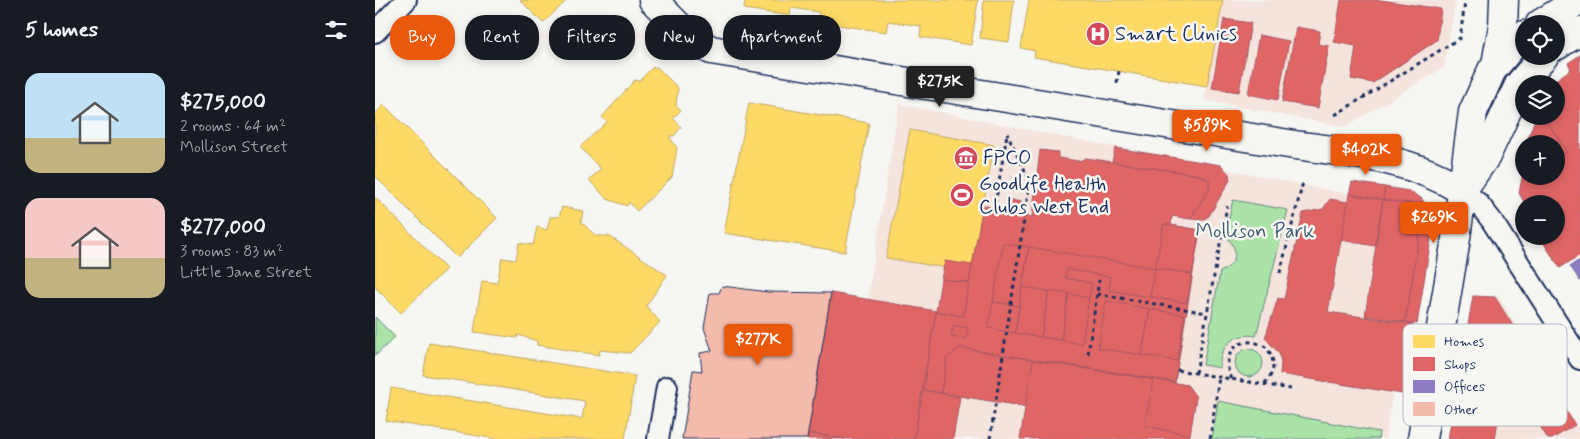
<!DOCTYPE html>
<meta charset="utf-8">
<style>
body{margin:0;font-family:Mynerve,sans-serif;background:#20242c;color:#f1f3f6;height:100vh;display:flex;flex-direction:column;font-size:19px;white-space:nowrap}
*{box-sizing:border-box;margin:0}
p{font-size:16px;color:#9ea1a6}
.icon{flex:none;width:28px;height:28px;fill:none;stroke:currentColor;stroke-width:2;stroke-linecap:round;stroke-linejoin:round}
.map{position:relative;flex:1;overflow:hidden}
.side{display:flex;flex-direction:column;background:#171b24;width:375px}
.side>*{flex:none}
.hud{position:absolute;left:15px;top:15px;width:475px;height:45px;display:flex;gap:10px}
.fabs{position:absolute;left:1140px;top:15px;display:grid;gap:10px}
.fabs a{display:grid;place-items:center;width:50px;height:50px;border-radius:50%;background:#171b24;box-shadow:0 2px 8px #0003;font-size:25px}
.price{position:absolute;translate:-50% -42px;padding:0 11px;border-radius:5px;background:#ea580c;color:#fff;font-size:16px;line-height:32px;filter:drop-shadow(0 1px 2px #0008)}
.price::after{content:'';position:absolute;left:50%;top:30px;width:15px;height:11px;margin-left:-8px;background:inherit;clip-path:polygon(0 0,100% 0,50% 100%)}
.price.on{background:#222;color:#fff}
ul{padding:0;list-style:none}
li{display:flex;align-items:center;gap:15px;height:125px;padding:0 25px}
li span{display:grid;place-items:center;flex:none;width:140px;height:100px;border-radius:15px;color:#555}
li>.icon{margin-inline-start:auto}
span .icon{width:60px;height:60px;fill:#fffc;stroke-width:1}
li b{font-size:21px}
h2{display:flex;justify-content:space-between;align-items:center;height:60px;padding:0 25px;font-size:21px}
.chip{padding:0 18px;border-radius:20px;background:#171b24;box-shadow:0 2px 8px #0003;font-size:18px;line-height:45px}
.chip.on{background:#ea580c;color:#fff}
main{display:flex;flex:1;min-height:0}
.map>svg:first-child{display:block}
.built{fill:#f5e4dd}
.green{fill:#aae2a7;stroke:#628882}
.homes{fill:#ffd966;stroke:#bba664}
.shops{fill:#e06666;stroke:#a55664}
.offices{fill:#8e7cc3;stroke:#6c65a5}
.building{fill:#f4baab;stroke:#1b2f5e}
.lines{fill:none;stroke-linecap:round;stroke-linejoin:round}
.street-casing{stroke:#1b2f5e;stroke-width:24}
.secondary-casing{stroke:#1b2f5e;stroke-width:31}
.path{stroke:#1b2f5e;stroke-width:3;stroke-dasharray:4 4;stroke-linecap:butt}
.street{stroke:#f6f6f2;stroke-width:20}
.secondary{stroke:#f6f6f2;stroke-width:28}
.labels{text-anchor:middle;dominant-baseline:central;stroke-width:5;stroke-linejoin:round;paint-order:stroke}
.poi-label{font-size:20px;fill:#1b2f5e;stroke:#f6f6f2;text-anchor:start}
.park-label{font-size:20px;fill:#3f5c70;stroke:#f6f6f2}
.key{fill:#f6f6f2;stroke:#b4bac6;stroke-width:1}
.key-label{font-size:14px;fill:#1b2f5e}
</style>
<main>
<section class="side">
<h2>5 homes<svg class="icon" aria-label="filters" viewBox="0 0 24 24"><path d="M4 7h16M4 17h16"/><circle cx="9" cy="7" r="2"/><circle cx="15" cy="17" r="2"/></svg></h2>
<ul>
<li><span style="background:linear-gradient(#bfe0f5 65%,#c2b280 0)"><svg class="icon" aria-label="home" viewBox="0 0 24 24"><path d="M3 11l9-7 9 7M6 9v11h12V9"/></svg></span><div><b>$275,000</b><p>2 rooms · 64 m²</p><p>Mollison Street</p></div></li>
<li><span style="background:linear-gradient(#f6c9c9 60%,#c2b280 0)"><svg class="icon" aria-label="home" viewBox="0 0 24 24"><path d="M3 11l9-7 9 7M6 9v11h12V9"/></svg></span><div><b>$277,000</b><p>3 rooms · 83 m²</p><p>Little Jane Street</p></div></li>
</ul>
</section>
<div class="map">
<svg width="1205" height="439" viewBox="0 0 1205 439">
<rect width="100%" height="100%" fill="#f6f6f2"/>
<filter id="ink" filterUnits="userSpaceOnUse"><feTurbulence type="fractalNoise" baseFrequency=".02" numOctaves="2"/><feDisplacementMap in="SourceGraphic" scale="10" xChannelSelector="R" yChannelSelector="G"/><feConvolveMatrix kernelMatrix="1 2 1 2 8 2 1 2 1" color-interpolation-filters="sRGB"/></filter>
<g filter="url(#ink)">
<g class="built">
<path d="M848 0H1081L1069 67 970 127 829 100Z"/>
<path d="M524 104 974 194 1041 204 1048 214 1010 439H470Z"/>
<path d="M1123 295 1205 431V439H1078L1100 302Z"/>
</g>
<g class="green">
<path d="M858 200 913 210 881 336C860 332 843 346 845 368L828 365 845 272C864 263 864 249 850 235Z"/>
<path d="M0 317 20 337 0 356Z"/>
<circle cx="874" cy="363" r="14"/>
<path d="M843 401 1004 432 1003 439H837Z"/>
</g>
<g class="homes">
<path d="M145 0H192L168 23Z"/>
<path d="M370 0H603L596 45 545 37 546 26 513 21 511 32 443 22 444 12 416 8 415 16 369 9Z"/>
<path d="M609 0H639L634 42 605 38Z"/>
<path d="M654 0H848L832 86 659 57 660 51 646 48Z"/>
<path d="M282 67 303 88 301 105 306 110 298 118 306 127 299 136H294L302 148 297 177 262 211 254 202 252 206 232 199 214 180 226 169 205 147 232 122 227 117 260 80 264 81 277 68Z"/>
<path d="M374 103 494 123 470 252 349 233Z"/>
<path d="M9 105 122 218 82 258 0 176V114Z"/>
<path d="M535 130 619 145 596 272 511 258Z"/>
<path d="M0 197 71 269 26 313 0 287Z"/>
<path d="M187 207 208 211 206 222 221 236H234L292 275 271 306 285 322 255 353 225 350 224 355 162 345V341L143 335 142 338 99 332 107 281 122 283 127 258 141 260 144 243 158 245 162 227 172 230 175 217H184Z"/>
<path d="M54 343 260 376 250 439H122L11 421 16 388 207 419 210 401 48 375Z"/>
</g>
<g class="shops">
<path d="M966 0H1006L1066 9 1062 40 998 83 976 79 981 46 959 42Z"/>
<path d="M849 19 876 23 864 92 837 88Z"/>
<path d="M921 27 945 31 943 44 954 46 943 108 907 102Z"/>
<path d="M884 35 914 41 903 100 873 94Z"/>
<path d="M1205 55V255L1185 268 1164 236H1181V204H1150L1144 193 1148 173 1149 176H1181V158L1192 152 1168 116H1181V84H1175L1196 69 1193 63Z"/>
<path d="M1161 116H1168L1192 152 1181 158V144H1151Z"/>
<path d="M740 148 846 165 854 174 855 180 834 216 828 220 815 219 834 189V180L824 175 737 162Z"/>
<path d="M665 150 683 152V158L704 161 711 158 824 175 834 180V189L815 219 797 216 796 225 825 230 800 382 585 348 572 358 566 393 548 390 561 311 588 316 608 205 629 211 632 199 646 202 644 214 657 217Z"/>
<path d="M977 182 1010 187 1008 200 974 194Z"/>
<path d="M1010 187 1034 191 1046 198 1055 210 1058 226 1042 324 1030 322 1048 214 1041 204 1008 200Z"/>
<path d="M974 194 1008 200 1000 246 966 240Z"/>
<path d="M955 199 973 202 953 312 1038 324 1027 394 905 374 906 363 904 353 890 338 903 298 909 299 928 213 948 209Z"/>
<path d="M1008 200 1041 204 1048 214 1030 322 990 316Z"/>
<path d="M789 224 825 230 817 274 780 268Z"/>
<path d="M628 243 654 247 644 306 618 302Z"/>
<path d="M654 247 780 268 775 297 734 290 736 277 692 269 690 278 717 283 714 298 647 287Z"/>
<path d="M570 261 597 265 594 283 566 279Z"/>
<path d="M780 268 817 274 812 303 775 297Z"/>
<path d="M566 279 594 283 588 316 561 311Z"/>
<path d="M647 287 674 291 666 337 640 333Z"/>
<path d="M674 291 694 294 686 340 666 337Z"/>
<path d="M456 293 561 311 539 439H470L433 433Z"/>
<path d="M694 294 714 298 707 344 686 340Z"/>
<path d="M1098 296 1120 297 1200 425 1177 439H1173L1131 372 1120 439H1073Z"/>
<path d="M731 301 775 309 767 355 723 348Z"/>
<path d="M618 302 644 306 640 333 613 328Z"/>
<path d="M775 309 810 315 802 361 767 355Z"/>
<path d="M578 325 593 328 591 339 576 337Z"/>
<path d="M585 348 778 379 770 426 566 393 572 358Z"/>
<path d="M658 360 812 385 821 397 814 439H645Z"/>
<path d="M778 379 812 385 821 397 815 435 770 426Z"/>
<path d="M548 390 585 397 578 439H539Z"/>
<path d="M433 433 470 439H432Z"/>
</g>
<path class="offices" d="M1205 260V281L1195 266Z"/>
<path class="building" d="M347 286 393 292 456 293 432 439H307L318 370 327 371 325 353 337 351 329 328 335 293H344Z"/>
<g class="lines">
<g class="street-casing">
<g id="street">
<path d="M0 32 31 0"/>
<path d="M1088 191 1103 203 1117 221 1205 359"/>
<path d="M283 439 292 387"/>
</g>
</g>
<g class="secondary-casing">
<g id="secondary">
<path d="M278 0 314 37 336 50 920 145C979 153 1036 158 1088 191"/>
<path d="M1165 24 1204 0"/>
<path d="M1181 46 1205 31"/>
<path d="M1121 64 1128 26 1129 0"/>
<path d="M1091 185 1111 156 1144 85 1169 56"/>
<path d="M1047 439 1080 245 1098 112 1117 70 1137 46 1149 35"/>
</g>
</g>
<g class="path">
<path d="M742 83 744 71"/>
<path d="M960 115 1085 38 1090 2"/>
<path d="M619 211 632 134"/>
<path d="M905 273 928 182"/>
<path d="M722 294 832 313"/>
<path d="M1131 339 1150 328"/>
<path d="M713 354 724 280"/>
<path d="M802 370 916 389"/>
<path d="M821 373 852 206"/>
<path d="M856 379C844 352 867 331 892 348 901 361 900 373 889 384"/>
<path d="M615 439 655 181 632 133"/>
<path d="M835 439 844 377"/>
</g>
<use href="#street" class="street"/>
<use href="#secondary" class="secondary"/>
</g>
</g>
<defs>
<g id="hospital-disc" transform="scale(1.25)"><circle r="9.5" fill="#d1495b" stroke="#f6f6f2"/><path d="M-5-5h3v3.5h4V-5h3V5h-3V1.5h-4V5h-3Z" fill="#fff"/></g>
<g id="museum-disc" transform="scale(1.25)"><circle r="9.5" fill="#d1495b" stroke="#f6f6f2"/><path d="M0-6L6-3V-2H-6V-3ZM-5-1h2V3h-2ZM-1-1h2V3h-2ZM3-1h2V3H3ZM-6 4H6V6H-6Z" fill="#fff"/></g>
<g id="stadium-disc" transform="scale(1.25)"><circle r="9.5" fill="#d1495b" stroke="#f6f6f2"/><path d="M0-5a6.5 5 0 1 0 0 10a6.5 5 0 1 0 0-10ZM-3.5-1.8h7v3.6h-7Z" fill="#fff"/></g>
</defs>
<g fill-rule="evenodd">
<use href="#hospital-disc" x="723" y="34"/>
<use href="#museum-disc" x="591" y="158"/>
<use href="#stadium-disc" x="587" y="195"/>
</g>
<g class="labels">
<g class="poi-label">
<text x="740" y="34">Smart Clinics</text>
<text x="608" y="158">FPCO</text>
<text x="604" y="184">Goodlife Health<tspan x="604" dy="23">Clubs West End</tspan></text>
</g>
<g class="park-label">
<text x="880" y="231">Mollison Park</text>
</g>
</g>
<rect x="1028" y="324" width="164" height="102" rx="8" class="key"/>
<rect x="1038" y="335" width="22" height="13" fill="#ffd966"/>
<rect x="1038" y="357" width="22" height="14" fill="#e06666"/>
<rect x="1038" y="380" width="22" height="13" fill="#8e7cc3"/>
<rect x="1038" y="402" width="22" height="14" fill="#f4baab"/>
<g class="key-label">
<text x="1069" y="346">Homes</text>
<text x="1069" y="369">Shops</text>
<text x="1069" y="391">Offices</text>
<text x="1069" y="414">Other</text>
</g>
</svg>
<div class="fabs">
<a><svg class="icon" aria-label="locate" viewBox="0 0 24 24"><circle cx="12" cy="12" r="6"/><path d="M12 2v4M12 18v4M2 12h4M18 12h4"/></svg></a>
<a><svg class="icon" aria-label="layers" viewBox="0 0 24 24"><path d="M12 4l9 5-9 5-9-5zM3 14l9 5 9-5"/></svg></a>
<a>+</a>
<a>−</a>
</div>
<b class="price on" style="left:565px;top:108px">$275K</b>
<b class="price" style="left:832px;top:152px">$589K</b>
<b class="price" style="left:991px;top:176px">$402K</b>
<b class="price" style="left:1059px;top:244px">$269K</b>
<b class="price" style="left:383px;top:366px">$277K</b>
<div class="hud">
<a class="chip on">Buy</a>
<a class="chip">Rent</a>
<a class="chip">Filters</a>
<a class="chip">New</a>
<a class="chip">Apartment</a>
</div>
</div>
</main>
